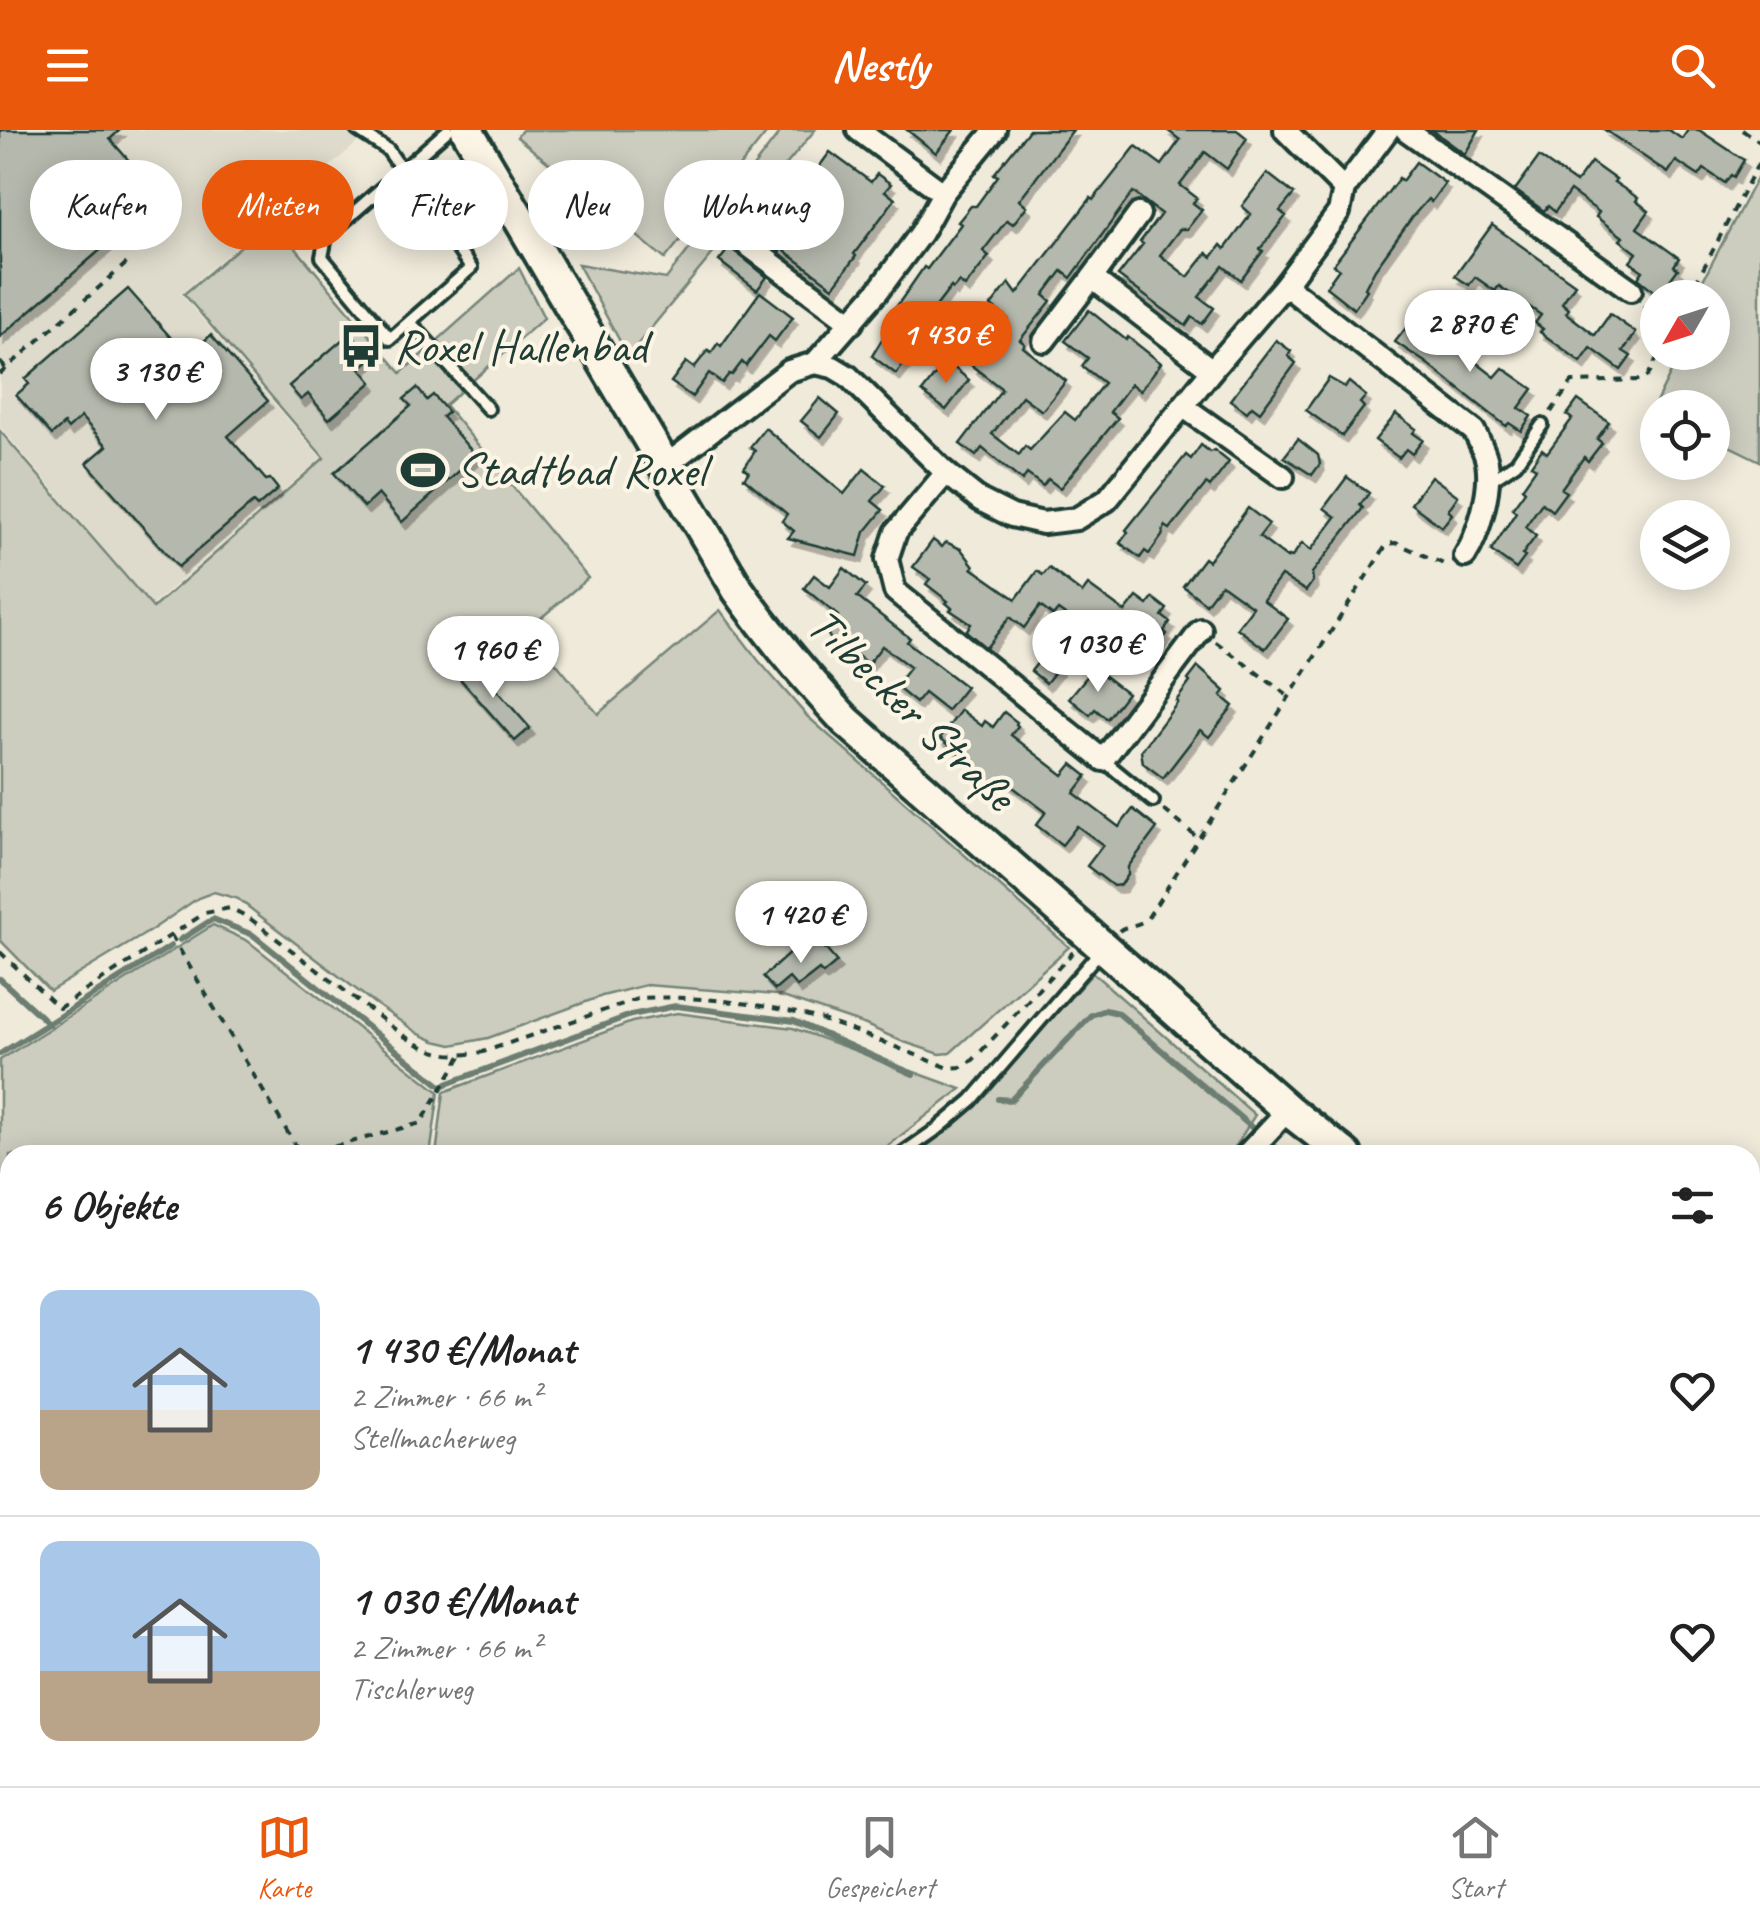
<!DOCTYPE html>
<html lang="de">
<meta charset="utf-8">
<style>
body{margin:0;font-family:Caveat,sans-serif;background:#f2f2f2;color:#222;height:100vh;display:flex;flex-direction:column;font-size:38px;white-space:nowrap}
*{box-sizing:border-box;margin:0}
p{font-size:32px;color:#767676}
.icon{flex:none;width:55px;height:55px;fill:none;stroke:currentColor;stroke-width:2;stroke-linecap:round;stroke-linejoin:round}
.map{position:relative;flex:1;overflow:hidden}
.panel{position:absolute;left:0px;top:1015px;width:1760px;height:642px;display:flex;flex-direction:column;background:#fff;border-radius:30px 30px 0 0;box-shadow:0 5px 25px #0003}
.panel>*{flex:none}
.top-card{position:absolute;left:30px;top:30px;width:1000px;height:90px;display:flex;gap:20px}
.needle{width:65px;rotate:231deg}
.tools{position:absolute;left:1640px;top:150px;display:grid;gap:20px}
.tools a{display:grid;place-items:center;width:90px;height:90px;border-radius:50%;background:#fff;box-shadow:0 5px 25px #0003;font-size:50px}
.price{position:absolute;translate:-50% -85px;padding:0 22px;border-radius:35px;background:#fff;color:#222;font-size:32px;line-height:65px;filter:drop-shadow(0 2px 5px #0008)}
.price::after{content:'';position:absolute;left:50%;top:60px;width:30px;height:22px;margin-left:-15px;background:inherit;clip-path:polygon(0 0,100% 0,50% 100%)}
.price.active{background:#ea580c;color:#fff}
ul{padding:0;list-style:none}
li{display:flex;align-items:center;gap:30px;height:250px;padding:0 40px}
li+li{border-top:2px solid #e0e0e0}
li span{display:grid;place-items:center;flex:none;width:280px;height:200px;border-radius:20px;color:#555}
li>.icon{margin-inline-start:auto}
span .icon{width:120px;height:120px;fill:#fffc;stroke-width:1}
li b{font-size:42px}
h2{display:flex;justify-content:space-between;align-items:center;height:120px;padding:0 40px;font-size:42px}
.tag{padding:0 35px;border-radius:45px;background:#fff;box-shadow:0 5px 25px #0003;font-size:35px;line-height:90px}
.tag.active{background:#ea580c;color:#fff}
header{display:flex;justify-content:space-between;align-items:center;height:130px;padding:0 40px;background:#ea580c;color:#fff;font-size:45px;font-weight:700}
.tab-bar{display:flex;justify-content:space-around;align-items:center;height:140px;border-top:2px solid #e0e0e0;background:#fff;font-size:28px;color:#767676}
.tab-bar a{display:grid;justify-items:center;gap:5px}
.tab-bar .active{color:#ea580c}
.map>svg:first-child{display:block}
.built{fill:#dedbcc}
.green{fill:#cccdbf;stroke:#76857a;stroke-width:2.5}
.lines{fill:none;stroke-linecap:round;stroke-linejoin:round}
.stream{stroke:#6c7d71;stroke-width:6}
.building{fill:#b5b9ad;stroke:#1f3d34;stroke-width:2.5;filter:url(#shadow)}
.lane-casing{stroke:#1f3d34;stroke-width:18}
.street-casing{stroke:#1f3d34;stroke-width:28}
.secondary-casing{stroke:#1f3d34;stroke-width:38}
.path{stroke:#1f3d34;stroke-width:4;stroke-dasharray:8 8;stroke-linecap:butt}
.lane{stroke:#fcf5e5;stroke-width:10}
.street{stroke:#fcf5e5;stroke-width:20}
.secondary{stroke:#fcf5e5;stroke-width:30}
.labels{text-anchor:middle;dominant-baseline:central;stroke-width:8;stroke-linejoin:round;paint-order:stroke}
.poi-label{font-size:48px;fill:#1f3d34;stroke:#fcf5e5;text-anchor:start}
.street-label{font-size:48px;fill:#1f3d34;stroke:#fcf5e5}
</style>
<header><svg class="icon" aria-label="menu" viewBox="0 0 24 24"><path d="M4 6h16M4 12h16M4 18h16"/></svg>Nestly<svg class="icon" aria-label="search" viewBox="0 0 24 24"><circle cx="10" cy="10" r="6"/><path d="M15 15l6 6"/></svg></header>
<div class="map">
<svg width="1760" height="1656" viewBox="0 0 1760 1656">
<defs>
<filter id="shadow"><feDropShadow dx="4.5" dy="7" stdDeviation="0" flood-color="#0004"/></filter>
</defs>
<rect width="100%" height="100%" fill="#efeada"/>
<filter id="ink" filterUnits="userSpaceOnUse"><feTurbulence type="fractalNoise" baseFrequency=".01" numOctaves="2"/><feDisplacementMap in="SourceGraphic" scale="20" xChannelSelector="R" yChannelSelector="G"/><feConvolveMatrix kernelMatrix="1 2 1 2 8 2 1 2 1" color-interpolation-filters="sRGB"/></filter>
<g filter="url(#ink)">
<path class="built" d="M0 0H372L181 164 321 328 152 475 0 297Z"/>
<g class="green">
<path d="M522 0H769L665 129 517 7Z"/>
<path d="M782 0H815L628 226 578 134 666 149Z"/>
<path d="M1760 42V331L1713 308 1712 278H1658L1657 281 1653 279 1674 236 1662 229 1665 223 1712 222V168L1694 167Z"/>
<path d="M272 90 401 243 519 138 544 188 445 275 588 448 528 499 598 584 720 480 758 530 807 586 1069 817 950 923 940 924 901 911 866 895 777 865 646 855 602 866 488 908 452 915 435 911 419 904 374 873 238 769 214 762 198 768 150 801 50 861 0 810V301L153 478 324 328 184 164Z"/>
<path d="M213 795 248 811 439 962 430 1025H10V1146L0 1149V930Z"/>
<path d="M1093 843 1255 985 1230 1025H916L972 979 1010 934Z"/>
<path d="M677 883 793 898 961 959 876 1025H436L444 962 632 892Z"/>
</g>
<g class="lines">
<g class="stream">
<path d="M180 810 213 789 253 805 441 956 631 885 676 876 794 891 913 944"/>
<path d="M0 849 49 894"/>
<path d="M0 924 171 816"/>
<path d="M998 969 1011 970 1091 885 1105 880 1118 883 1284 1025"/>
<path d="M1750 1317 1760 1323"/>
</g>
</g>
<g class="building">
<path d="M0 0H120L110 9 132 34 84 75 113 109 0 207Z"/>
<path d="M907 0H954L936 23Z"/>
<path d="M1029 0H1073L1019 70 1027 76 1013 94 1007 90 983 121 989 126 965 157 959 152 953 159 951 157 922 195V201L912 214 917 217 896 244 872 226 890 196 885 193 924 137 927 139 961 94 958 92 971 76H976L998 46 994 44Z"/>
<path d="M1167 0H1237L1247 8 1227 39 1205 22 1180 55 1197 68 1193 73 1202 80 1187 99H1180L1160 125 1188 147 1207 123 1212 127 1221 115 1225 119 1251 84 1242 76 1267 43 1294 64 1280 81 1286 86 1260 119 1263 121 1241 150 1223 136 1199 167 1214 178 1202 194 1192 187 1186 196 1118 146 1143 114 1140 112 1161 84 1133 62 1071 148 1062 141 1044 165 1051 171 1020 210 1025 214 1023 217 1066 251 1042 281 1022 266 992 304 1019 325 1025 316 1030 320 1065 282 1075 290 1104 253 1082 236 1088 228 1065 211 1089 180 1126 210 1128 207 1161 233 1140 261 1131 254 1110 282 1118 288 1060 358 1048 349 1043 356 1027 344 1022 351 982 318 976 326 960 314 1002 259 972 236 1008 189 991 176 1009 153 1017 164 1091 68 1093 70 1136 16 1162 35 1180 10Z"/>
<path d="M1432 0H1479L1465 24Z"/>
<path d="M1605 0H1669L1682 9 1688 0H1699L1744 30 1734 47 1731 45 1725 53 1704 39 1699 46 1676 31 1668 43Z"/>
<path d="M830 22 871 52 877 44 891 54 885 61 895 69 854 124 856 126 833 157 782 119 779 122 761 108 773 92 769 88 780 75 812 100 834 68 810 49Z"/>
<path d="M1539 27 1576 53 1591 32 1616 50 1614 52 1638 68 1636 71 1649 81 1637 98 1679 128 1674 136 1678 139 1659 165 1638 148 1643 141 1630 132 1637 123 1620 110 1623 107 1596 87 1599 82 1570 61 1555 82 1548 76 1544 81 1515 60Z"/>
<path d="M1416 32 1445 53 1431 72 1428 69 1413 86 1375 139 1365 158 1367 160 1354 179 1326 157 1339 139 1333 135 1399 48 1402 51Z"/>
<path d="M1492 95 1575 154 1562 173 1569 179 1566 183 1595 205 1610 184 1636 203 1623 221 1631 226 1621 240 1591 218 1581 232 1540 202 1543 199 1535 193 1541 185 1499 156 1495 161 1475 147 1469 155 1455 146Z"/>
<path d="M730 117 767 147 757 160 719 131Z"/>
<path d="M128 159 187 226 211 205 268 271 228 306 266 350 270 349 278 359 257 377 253 373 178 437 87 333 107 316 81 287 68 299 64 294 52 305 16 265 29 254 25 249Z"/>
<path d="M760 162 793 187 775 211 769 206 746 236 742 232 732 245 729 244 722 253 709 243 692 267 671 252 686 232 694 238 708 220 711 223 718 213 721 216Z"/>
<path d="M1413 189 1440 209 1442 206 1495 247 1503 238 1533 259 1519 278 1531 286 1521 301 1509 293 1506 296 1425 232 1395 212Z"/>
<path d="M350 203 372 228 360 238 372 252 329 289 308 264 301 270 289 256Z"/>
<path d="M1276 210 1291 221 1288 226 1296 233 1260 282 1252 276 1247 282 1230 270Z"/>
<path d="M946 231 969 250 946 280 922 262Z"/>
<path d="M1329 248 1345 257 1349 252 1366 266 1360 273 1364 277 1342 306 1306 280Z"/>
<path d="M417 258 427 270 433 265 448 282 442 287 476 326 402 392 378 364 364 377 334 343 411 276 404 269Z"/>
<path d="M820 268 839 284 821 307 801 291Z"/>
<path d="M1578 270 1609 292 1597 309 1602 313 1588 331 1584 327 1561 359 1566 362 1552 381 1542 373 1525 397 1536 406 1522 425 1525 427 1516 439 1491 421 1516 382 1512 379 1525 361 1522 358 1536 338 1531 335 1542 319 1547 323 1572 289 1567 285Z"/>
<path d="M1396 284 1416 299 1413 303 1423 310 1412 324 1406 319 1399 328 1375 310Z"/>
<path d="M765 298 844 364 864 339 885 356 872 371 883 380 865 402 858 426 788 408 794 401 782 391 787 384 744 348 749 342 744 338 755 321 750 317Z"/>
<path d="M1298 309 1318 325 1320 334 1312 345 1284 327Z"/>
<path d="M1201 315 1210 322 1214 320 1229 332 1210 357 1206 354 1170 399 1165 396 1162 406 1149 424 1145 421 1140 428 1120 413 1128 402 1126 400 1186 325 1191 329Z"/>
<path d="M1431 346 1458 366 1448 380 1452 384 1442 397 1411 374Z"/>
<path d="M1347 347 1369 363 1360 375 1363 378 1312 443 1313 451 1306 461 1281 446 1263 470 1288 489 1265 519 1237 498 1253 477 1221 454 1206 474 1183 456 1204 428 1208 431 1248 378 1269 394 1259 407 1287 428 1289 426 1292 427 1302 413 1311 420 1336 387 1324 378Z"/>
<path d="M933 410 942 417 946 412 961 419 974 436 972 438 1016 469 1037 441 1043 445 1049 438 1082 463 1088 455 1125 482 1137 467 1148 475 1153 468 1167 479 1162 486 1170 492 1164 501 1167 504 1155 519 1138 506 1134 511 1130 508 1124 516 1092 491 1086 500 1058 480 1053 486 1040 476 1024 498 1010 487 986 518 966 501 971 494 950 480 952 478 946 473 948 471 926 454 930 449 913 437Z"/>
<path d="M844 438 866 456 857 467 910 508 907 512 966 557 947 581 924 563 916 573 895 556 910 537 882 516 868 534 846 517 843 522 832 512 826 501 838 486 804 458 814 445 830 457Z"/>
<path d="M1043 526 1058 538 1046 553 1031 541Z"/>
<path d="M471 531 530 598 515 611 456 544Z"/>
<path d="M1198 537 1225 561 1221 566 1233 576 1209 607 1200 600 1163 648 1143 633 1141 621 1178 572 1176 571 1190 552 1188 550Z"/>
<path d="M1094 538 1127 563 1107 589 1095 579 1090 585 1069 568Z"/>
<path d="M961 580 982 596 985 591 993 597 1004 582 1017 592 1016 594 1018 596 1011 605 1063 645 1072 634 1087 646 1074 663 1119 697 1133 679 1157 698 1128 737V745L1121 755 1113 756 1087 736 1103 715 1077 696 1062 715 1036 695 1046 682 1001 648 994 656 981 645 983 641 940 608Z"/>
<path d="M816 808 837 832 823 844 819 840 797 857 789 848 775 860 763 847 793 820 798 825Z"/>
</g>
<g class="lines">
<g class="lane-casing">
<g id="lane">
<path d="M357 0 388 20 471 138 390 209 322 127 326 107 448 0"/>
<path d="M410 192 488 279"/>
<path d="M1489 351 1516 333 1542 295"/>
<path d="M1103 630 1153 671"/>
<path d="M900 1025 940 997 972 970 1101 820"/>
<path d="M1231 1648 1246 1656"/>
</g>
</g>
<g class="street-casing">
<g id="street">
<path d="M858 0 943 63"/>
<path d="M1285 0 1344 59"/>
<path d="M1406 0 1631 160"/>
<path d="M742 111 852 193"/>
<path d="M1092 148 1139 84"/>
<path d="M1285 155 1474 301C1479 311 1485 321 1487 332 1492 358 1479 404 1465 426"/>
<path d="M1044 211 1092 148 1212 240"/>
<path d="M815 233 833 237 848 246 946 343 980 370 1012 386 1043 393 1076 389 1107 370 1212 240 1285 155 1339 82 1344 59 1388 0"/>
<path d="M1184 277 1283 347"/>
<path d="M664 337 789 241 815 233 878 161 921 103 943 63 995 0"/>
<path d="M946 343 896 402 887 429 895 461 1103 630 1201 500"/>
<path d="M1246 1025 1288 980"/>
<path d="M880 1656 885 1648"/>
</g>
</g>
<g class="secondary-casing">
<g id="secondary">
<path d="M467 0 738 460C771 507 807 549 846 591L1288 980 1346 1025"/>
<path d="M1750 1274 1760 1281"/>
</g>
</g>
<g class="path">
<path d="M1742 0 1760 12"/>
<path d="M1688 168 1760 30"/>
<path d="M1643 176 1658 187"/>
<path d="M0 232 7 240"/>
<path d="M0 244 128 132"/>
<path d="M1551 282 1572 252 1642 250 1648 246 1660 222"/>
<path d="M1216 512 1288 566"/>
<path d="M1164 680 1198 708"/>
<path d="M1119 801C1125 795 1137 797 1147 789L1387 414 1396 413 1446 435"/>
<path d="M171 805 301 1025"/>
<path d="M0 822 59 878 205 783 230 778 248 787 404 906C433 924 449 928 483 922L640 868C693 865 775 874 825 891 867 905 908 922 949 938L961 937 973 930 1073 822"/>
<path d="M303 1025 421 993 461 926"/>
</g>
<use href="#lane" class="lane"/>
<use href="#street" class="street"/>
<use href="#secondary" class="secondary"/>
</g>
</g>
<defs>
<g id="bus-bare" transform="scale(3.45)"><path d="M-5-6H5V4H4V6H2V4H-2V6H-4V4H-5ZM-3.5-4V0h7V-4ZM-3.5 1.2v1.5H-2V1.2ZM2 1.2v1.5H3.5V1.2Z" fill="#1f3d34" stroke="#fcf5e5" stroke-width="2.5" paint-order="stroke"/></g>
<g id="stadium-bare" transform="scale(3.45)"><path d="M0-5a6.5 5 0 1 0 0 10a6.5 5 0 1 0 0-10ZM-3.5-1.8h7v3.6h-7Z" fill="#1f3d34" stroke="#fcf5e5" stroke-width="2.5" paint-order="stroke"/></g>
</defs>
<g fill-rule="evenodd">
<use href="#bus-bare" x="361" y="216"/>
<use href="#stadium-bare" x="423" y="340"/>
</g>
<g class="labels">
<g class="poi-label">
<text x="394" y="216">Roxel Hallenbad</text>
<text x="456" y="340">Stadtbad Roxel</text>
</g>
<g class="street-label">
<text transform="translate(912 579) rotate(44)">Tilbecker Straße</text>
</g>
</g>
</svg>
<div class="tools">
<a><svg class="needle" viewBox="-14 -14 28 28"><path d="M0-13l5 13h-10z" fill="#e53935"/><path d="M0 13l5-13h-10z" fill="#767676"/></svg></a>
<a><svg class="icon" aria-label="locate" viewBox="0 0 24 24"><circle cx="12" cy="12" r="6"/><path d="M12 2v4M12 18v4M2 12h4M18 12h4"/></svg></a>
<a><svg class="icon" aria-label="layers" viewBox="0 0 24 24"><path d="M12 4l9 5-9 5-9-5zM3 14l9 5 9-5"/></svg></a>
</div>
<b class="price" style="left:1470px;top:245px">2 870 €</b>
<b class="price active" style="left:946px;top:256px">1 430 €</b>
<b class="price" style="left:156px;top:293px">3 130 €</b>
<b class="price" style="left:1098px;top:565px">1 030 €</b>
<b class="price" style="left:493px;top:571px">1 960 €</b>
<b class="price" style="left:801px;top:836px">1 420 €</b>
<div class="top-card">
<a class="tag">Kaufen</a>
<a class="tag active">Mieten</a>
<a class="tag">Filter</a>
<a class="tag">Neu</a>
<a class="tag">Wohnung</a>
</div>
<section class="panel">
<h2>6 Objekte<svg class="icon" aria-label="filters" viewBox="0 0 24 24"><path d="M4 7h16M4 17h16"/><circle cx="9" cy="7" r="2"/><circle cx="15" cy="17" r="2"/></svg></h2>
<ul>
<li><span style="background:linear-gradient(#a9c7e8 60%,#b9a48a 0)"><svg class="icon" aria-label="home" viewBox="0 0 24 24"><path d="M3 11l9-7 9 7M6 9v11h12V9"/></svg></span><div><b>1 430 €/Monat</b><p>2 Zimmer · 66 m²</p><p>Stellmacherweg</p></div><svg class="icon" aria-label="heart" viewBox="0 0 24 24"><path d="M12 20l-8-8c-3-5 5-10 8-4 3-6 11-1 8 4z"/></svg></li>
<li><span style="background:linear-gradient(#a9c7e8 65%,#b9a48a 0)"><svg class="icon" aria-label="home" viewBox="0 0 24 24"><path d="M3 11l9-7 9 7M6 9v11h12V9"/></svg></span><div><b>1 030 €/Monat</b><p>2 Zimmer · 66 m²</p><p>Tischlerweg</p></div><svg class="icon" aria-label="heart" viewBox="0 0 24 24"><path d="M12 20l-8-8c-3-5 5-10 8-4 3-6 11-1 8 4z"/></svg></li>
</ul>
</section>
</div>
<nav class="tab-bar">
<a class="active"><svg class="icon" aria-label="map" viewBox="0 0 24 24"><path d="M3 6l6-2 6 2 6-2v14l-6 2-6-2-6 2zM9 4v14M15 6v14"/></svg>Karte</a>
<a><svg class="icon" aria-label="saved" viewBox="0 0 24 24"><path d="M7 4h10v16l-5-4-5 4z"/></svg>Gespeichert</a>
<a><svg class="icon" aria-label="home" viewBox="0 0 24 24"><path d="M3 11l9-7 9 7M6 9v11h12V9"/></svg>Start</a>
</nav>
